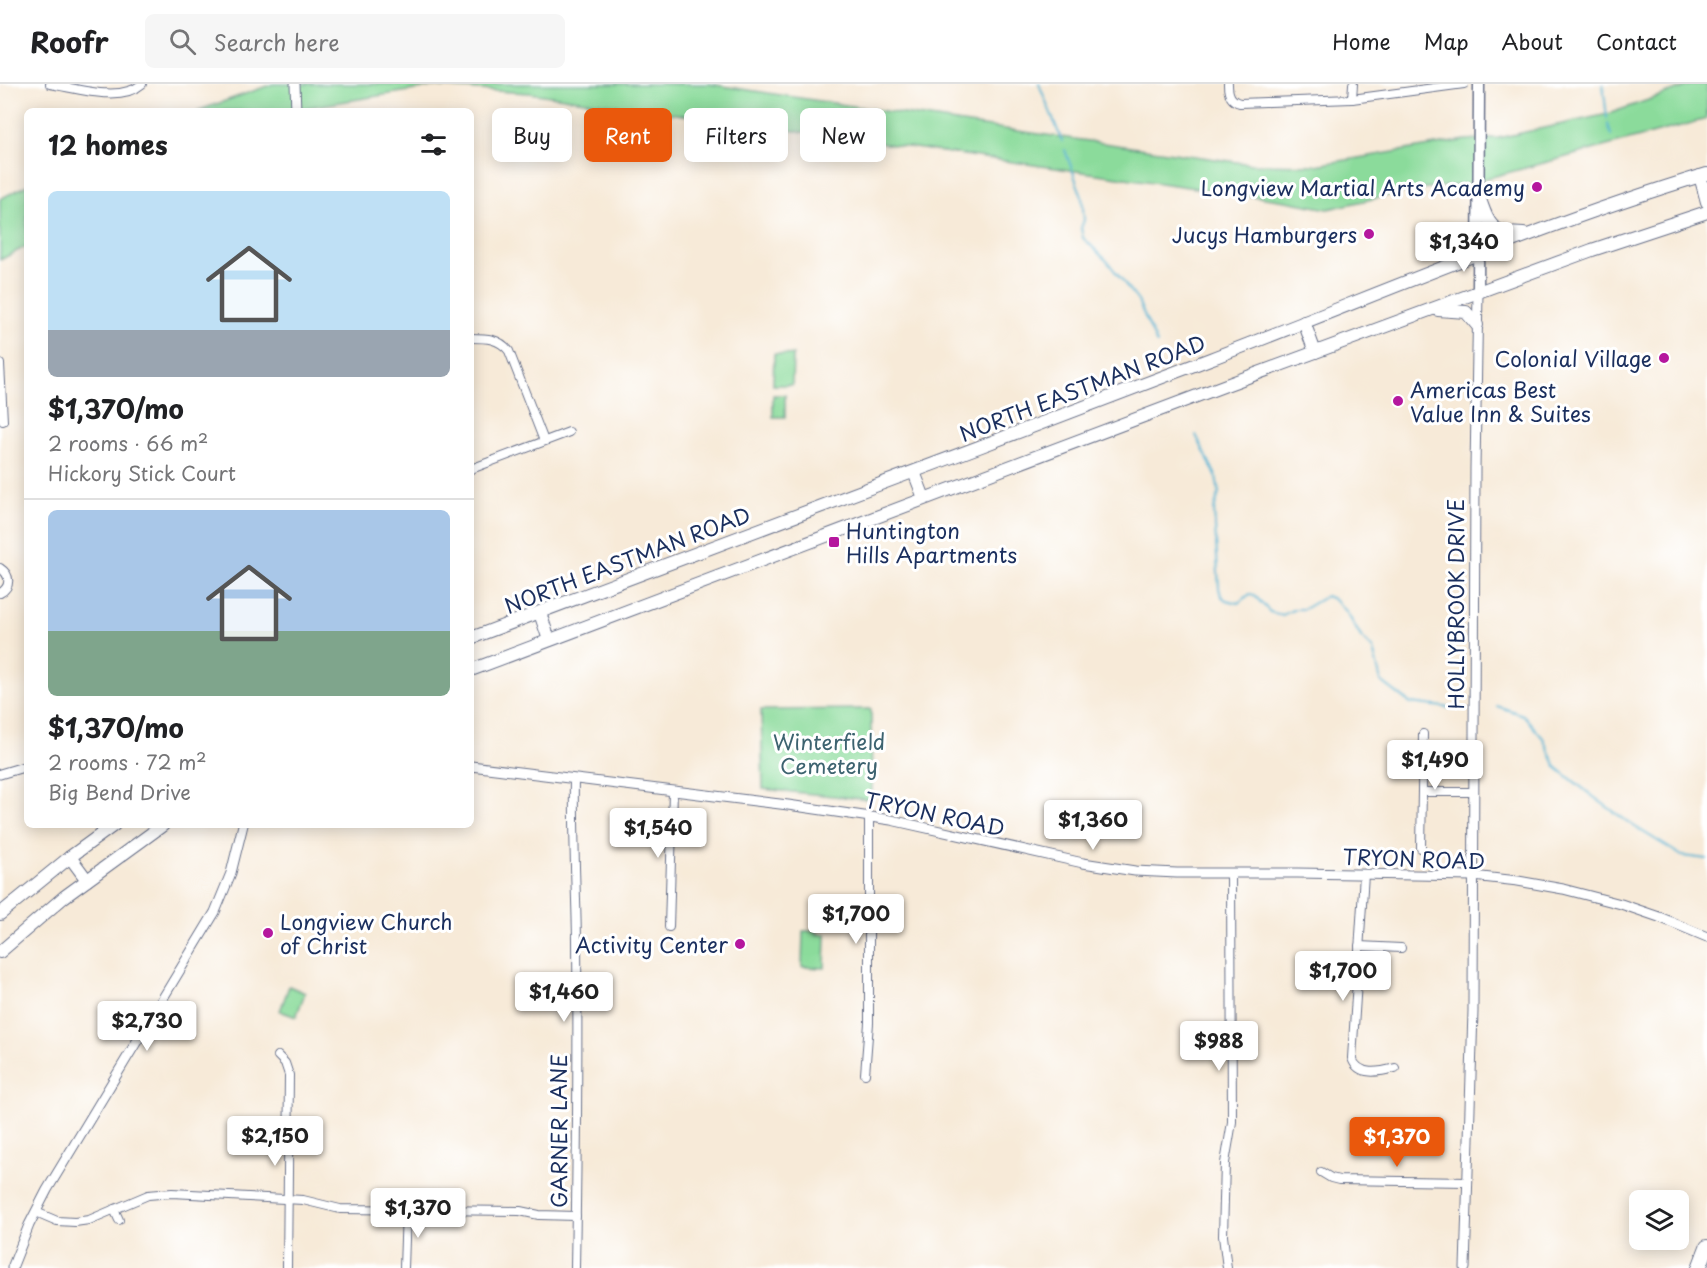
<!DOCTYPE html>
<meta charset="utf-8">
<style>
body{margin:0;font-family:"Playpen Sans",sans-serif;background:#f6f6f6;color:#202124;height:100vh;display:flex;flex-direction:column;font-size:22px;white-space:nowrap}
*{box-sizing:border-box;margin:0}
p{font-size:20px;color:#757577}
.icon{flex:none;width:33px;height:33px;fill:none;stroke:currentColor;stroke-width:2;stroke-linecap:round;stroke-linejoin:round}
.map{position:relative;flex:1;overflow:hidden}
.drawer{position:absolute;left:24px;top:24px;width:450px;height:720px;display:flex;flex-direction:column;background:#fff;border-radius:9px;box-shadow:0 3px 15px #0003}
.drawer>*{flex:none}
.guide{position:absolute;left:492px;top:24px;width:570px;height:54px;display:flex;gap:12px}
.buttons{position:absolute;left:1629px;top:1106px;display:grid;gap:12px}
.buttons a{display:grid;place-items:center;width:60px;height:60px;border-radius:9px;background:#fff;box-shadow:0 3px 15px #0003;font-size:30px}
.price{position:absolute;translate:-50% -51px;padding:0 14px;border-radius:6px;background:#fff;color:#222;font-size:20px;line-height:39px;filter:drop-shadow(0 2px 3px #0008)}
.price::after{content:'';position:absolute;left:50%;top:36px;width:18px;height:14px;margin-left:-9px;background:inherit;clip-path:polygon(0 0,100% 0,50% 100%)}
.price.on{background:#ea580c;color:#fff}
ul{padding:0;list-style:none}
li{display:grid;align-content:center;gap:12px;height:318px;padding:0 24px}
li+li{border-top:2px solid #e0e0e0}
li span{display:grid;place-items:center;height:186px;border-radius:9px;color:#555}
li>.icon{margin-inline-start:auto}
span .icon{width:108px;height:108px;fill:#fffc;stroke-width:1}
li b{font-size:26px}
h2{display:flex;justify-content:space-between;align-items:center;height:72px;padding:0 24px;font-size:26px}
.pill{padding:0 21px;border-radius:9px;background:#fff;box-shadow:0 3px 15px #0003;font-size:21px;line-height:54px}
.pill.on{background:#ea580c;color:#fff}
header{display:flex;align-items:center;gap:36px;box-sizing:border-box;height:84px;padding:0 30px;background:#fff;border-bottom:2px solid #e0e0e0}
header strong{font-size:28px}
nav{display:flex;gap:33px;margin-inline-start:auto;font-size:21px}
.search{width:420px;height:54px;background:#f6f6f6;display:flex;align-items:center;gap:15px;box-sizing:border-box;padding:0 21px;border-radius:9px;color:#757577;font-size:22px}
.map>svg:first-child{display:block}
.green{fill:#8bdb9b;stroke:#53857c;stroke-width:1.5}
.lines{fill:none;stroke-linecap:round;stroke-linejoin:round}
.stream{stroke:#55b3d3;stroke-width:2}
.minor-casing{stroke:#687089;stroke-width:10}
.tertiary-casing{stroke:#687089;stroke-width:11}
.secondary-casing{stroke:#687089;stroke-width:13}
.primary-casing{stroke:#687089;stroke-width:14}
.trunk-casing{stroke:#687089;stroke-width:16}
.minor{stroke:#fff;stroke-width:8}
.tertiary{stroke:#fff;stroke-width:9}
.secondary{stroke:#fff;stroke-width:10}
.primary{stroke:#fff;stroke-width:12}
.trunk{stroke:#fff;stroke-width:14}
.poi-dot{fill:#b5179e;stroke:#fff;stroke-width:2}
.labels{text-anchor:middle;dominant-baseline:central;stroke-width:6;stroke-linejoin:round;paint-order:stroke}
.poi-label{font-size:21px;fill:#1b2f5e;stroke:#fff;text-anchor:end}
.street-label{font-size:21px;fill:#1b2f5e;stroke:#fff}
.park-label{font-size:21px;fill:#3d6370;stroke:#fff}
</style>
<header>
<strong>Roofr</strong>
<div class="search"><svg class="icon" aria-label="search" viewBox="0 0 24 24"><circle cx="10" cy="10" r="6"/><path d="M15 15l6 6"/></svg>Search here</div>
<nav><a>Home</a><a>Map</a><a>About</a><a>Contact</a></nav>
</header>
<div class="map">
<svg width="1707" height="1184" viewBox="0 0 1707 1184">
<rect width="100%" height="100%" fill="#fff"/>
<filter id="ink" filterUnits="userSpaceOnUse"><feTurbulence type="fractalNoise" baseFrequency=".0167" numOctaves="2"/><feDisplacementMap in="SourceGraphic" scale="12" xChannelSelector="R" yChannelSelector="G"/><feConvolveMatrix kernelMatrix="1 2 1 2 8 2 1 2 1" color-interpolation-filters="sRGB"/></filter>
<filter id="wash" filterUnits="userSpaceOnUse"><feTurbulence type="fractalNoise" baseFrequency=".008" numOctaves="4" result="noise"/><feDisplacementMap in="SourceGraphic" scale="24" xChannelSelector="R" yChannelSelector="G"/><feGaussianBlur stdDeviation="1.35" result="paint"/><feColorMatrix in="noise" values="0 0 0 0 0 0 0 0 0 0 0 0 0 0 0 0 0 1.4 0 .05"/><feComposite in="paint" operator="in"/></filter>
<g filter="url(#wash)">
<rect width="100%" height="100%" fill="#f7ead8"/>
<g class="green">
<path d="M273 0H709L969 40 1251 80 1316 81 1466 56 1498 54 1608 30 1694 0H1707V35L1462 101 1417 105 1328 125 1286 117 529 9 433 3 286 27H197Z"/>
<path d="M27 101V162L0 176V115Z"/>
<path d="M774 270 793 271 792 301H773Z"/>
<rect x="773" y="311" width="12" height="22"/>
<path d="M871 625 872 716 763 705 761 626Z"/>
<path d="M803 847H817V850H826L825 884 802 883Z"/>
<path d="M289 902 305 909 296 933 280 927Z"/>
</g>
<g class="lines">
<g class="stream">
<path d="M1039 0 1062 57"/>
<path d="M1603 0 1607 34"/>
<path d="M1608 40 1611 51"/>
<path d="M1065 66 1082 113 1084 136 1081 144 1083 154 1107 177 1138 217 1157 260"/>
<path d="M1196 351 1216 392 1219 409 1214 426 1219 504 1221 512 1226 516 1238 519 1250 510 1254 511 1270 528 1282 531 1295 525H1304L1326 512 1333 515 1346 527 1361 553 1373 565 1381 597 1410 619 1461 625"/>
<path d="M1497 622 1523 631 1543 654 1556 683 1591 711 1632 741 1682 772 1707 775"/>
</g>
</g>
</g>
<g filter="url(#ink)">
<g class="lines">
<g class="minor-casing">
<g id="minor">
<path d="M50 0C76 4 120 19 142 0"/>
<path d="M1228 0C1228 9 1230 17 1240 19L1352 15 1464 0"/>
<path d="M1352 15 1353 0"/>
<path d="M471 254C486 254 499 254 509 267L544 357"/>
<path d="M0 280 3 337"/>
<path d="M471 385 569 348"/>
<path d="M0 484C11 491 11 503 0 509"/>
<path d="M574 695C573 748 576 801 577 855 578 965 577 1074 575 1184"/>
<path d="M1422 708H1474"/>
<path d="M1421 764 1423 650"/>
<path d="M1364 790 1352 974C1358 993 1380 988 1395 984"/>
<path d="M669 843 673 708"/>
<path d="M1359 862 1401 864"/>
<path d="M278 972 285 979 289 991 287 1184"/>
<path d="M865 990 869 939V733"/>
<path d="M1321 1088 1331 1094 1339 1096 1467 1098"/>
<path d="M114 1125 119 1136"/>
<path d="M36 1128 57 1137 75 1138 89 1136 148 1111 172 1109 303 1116 340 1125 520 1127 539 1131 576 1132"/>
<path d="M404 1184 406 1126"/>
<path d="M1227 1184 1223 1152 1225 1079 1232 1038 1231 789"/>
</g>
</g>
<g class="tertiary-casing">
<g id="tertiary">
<path d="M295 0 296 27"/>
<path d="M471 682 788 721 891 736 1083 779 1135 787 1177 789H1297L1473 792 1518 797 1563 805 1621 820 1659 833 1707 853"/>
<path d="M0 690 27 682"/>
<path d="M12 1184 29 1141 47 1106 215 828 231 789 243 741"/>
<path d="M1465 1184 1473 927 1475 384 1478 208"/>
</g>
</g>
<g class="secondary-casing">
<path id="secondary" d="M1478 208 1479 0"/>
</g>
<g class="primary-casing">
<g id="primary">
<path d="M1700 92 1707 118"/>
<path d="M1478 110C1489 140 1489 150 1524 150"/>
<path d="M1438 226 1466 228 1477 241"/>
<path d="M1304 238 1315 268"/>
<path d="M914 388 924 414"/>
<path d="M540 529 549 556"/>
<path d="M471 554C717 462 964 369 1210 275 1375 212 1538 141 1707 90"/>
<path d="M471 586 1226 301 1592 166 1707 128"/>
<path d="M70 773 87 796"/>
<path d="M0 830 70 773 114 741"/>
<path d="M0 868 64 813 163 741"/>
</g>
</g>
<g class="trunk-casing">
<path id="trunk" d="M1699 1184 1707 1163"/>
</g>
<use href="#minor" class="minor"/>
<use href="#tertiary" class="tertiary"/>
<use href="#secondary" class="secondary"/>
<use href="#primary" class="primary"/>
<use href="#trunk" class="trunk"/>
</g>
</g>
<g class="poi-dot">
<circle cx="1537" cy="103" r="6"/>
<circle cx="1369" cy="150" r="6"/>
<circle cx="1664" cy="274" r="6"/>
<circle cx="1398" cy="317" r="6"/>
<rect x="828" y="452" width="12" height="12" rx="3"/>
<circle cx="268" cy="849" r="6"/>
<circle cx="740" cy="860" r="6"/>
</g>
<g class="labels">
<g class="poi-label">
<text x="1525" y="103">Longview Martial Arts Academy</text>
<text x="1357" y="150">Jucys Hamburgers</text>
<text x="1652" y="274">Colonial Village</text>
<text x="1410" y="305" text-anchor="start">Americas Best<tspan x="1410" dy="24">Value Inn &amp; Suites</tspan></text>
<text x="846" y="446" text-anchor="start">Huntington<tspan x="846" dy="24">Hills Apartments</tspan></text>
<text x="280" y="837" text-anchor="start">Longview Church<tspan x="280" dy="24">of Christ</tspan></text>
<text x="728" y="860">Activity Center</text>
</g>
<g class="street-label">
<text transform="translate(1082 303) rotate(-21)">NORTH EASTMAN ROAD</text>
<text transform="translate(627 475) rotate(-21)">NORTH EASTMAN ROAD</text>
<text transform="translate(1455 520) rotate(-90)">HOLLYBROOK DRIVE</text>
<text transform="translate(935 729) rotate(12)">TRYON ROAD</text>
<text transform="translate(1414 774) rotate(2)">TRYON ROAD</text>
<text transform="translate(558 1047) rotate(-90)">GARNER LANE</text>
</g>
<g class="park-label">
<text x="829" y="657">Winterfield<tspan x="829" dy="24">Cemetery</tspan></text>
</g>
</g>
</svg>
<div class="buttons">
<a><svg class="icon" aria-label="layers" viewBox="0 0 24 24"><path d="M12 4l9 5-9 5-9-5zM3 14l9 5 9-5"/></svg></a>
</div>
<b class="price" style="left:1464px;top:189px">$1,340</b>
<b class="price" style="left:1435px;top:707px">$1,490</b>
<b class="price" style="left:1093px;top:767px">$1,360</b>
<b class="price" style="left:658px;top:775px">$1,540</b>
<b class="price" style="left:856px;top:861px">$1,700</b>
<b class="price" style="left:1343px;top:918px">$1,700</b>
<b class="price" style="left:564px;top:939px">$1,460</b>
<b class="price" style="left:147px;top:968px">$2,730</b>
<b class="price" style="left:1219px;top:988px">$988</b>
<b class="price" style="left:275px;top:1083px">$2,150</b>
<b class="price on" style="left:1397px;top:1084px">$1,370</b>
<b class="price" style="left:418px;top:1155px">$1,370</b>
<div class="guide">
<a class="pill">Buy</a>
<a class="pill on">Rent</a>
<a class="pill">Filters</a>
<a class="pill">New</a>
</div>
<section class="drawer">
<h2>12 homes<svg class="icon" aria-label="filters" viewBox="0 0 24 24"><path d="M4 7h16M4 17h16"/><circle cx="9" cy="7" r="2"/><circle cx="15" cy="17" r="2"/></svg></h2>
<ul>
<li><span style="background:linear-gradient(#bfe0f5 75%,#9aa5b1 0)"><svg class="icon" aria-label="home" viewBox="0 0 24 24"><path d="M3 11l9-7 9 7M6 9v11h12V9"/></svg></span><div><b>$1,370/mo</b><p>2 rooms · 66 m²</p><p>Hickory Stick Court</p></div></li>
<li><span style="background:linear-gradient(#a9c7e8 65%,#7fa58c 0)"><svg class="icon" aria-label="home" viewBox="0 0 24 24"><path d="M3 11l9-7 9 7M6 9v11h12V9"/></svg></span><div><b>$1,370/mo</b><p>2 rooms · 72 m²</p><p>Big Bend Drive</p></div></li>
</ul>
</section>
</div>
